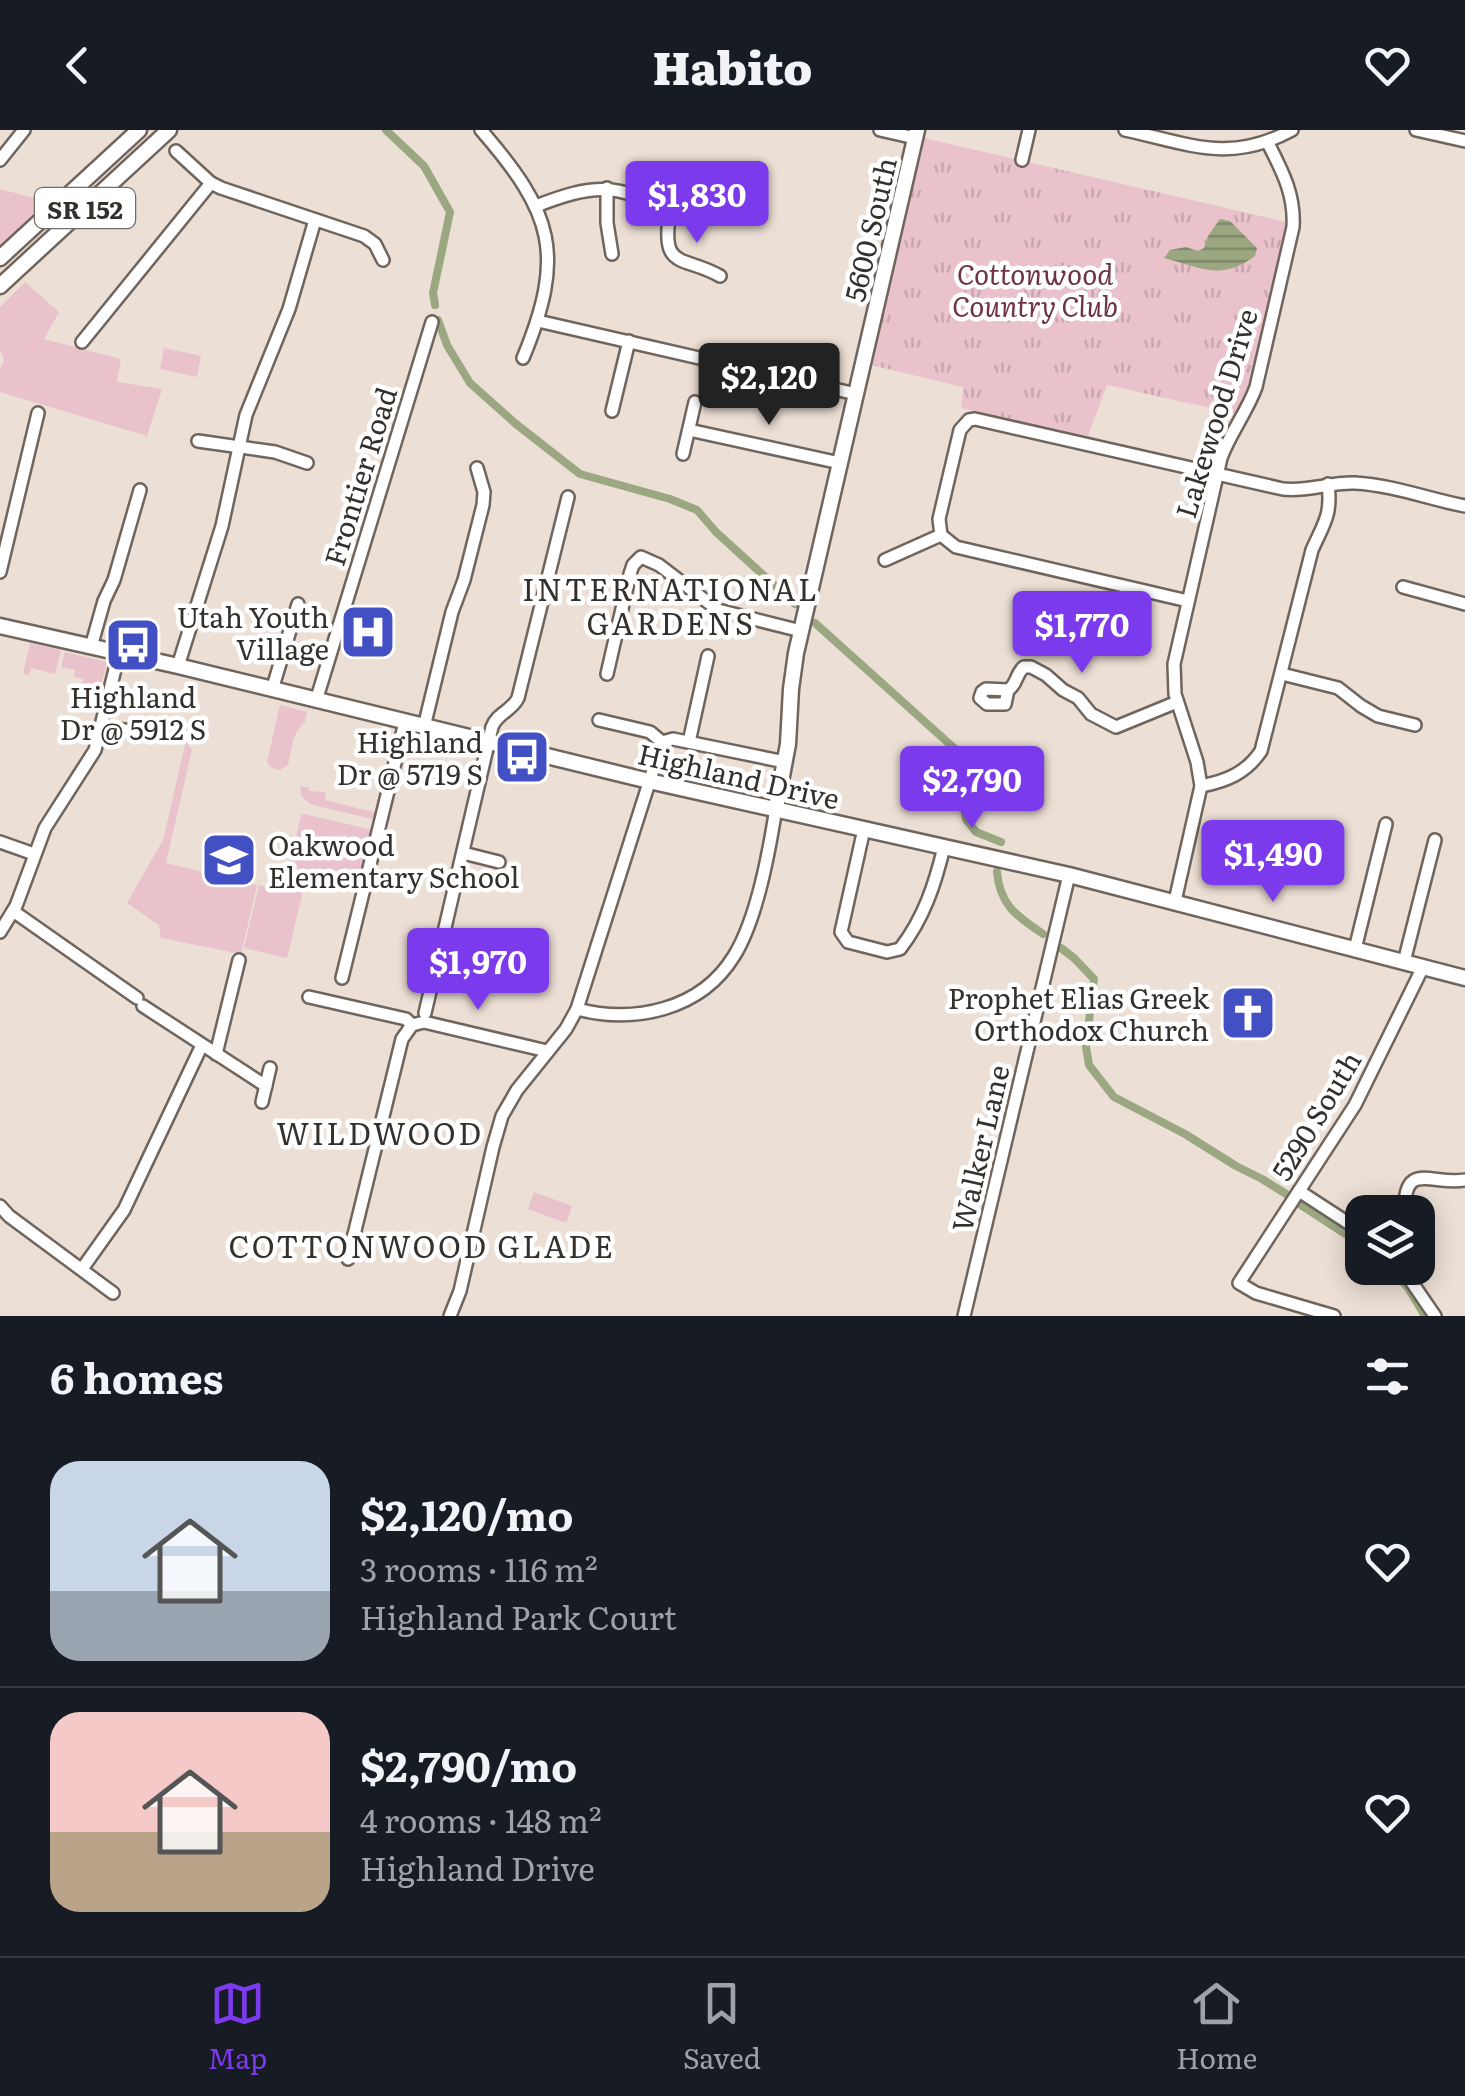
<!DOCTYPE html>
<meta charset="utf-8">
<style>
body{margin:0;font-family:Literata,serif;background:#20242c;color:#f1f3f6;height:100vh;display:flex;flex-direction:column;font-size:38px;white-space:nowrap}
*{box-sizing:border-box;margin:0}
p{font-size:32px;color:#9ea1a6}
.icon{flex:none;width:55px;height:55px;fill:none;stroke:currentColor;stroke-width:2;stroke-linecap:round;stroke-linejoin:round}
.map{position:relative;height:1186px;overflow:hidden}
.drawer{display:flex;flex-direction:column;background:#171b24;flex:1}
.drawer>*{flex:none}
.tools{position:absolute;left:1345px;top:1065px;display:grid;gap:20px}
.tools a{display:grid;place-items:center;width:90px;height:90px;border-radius:20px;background:#171b24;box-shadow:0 5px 25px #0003;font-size:50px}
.price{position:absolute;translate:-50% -85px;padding:0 22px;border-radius:10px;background:#7c3aed;color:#fff;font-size:32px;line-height:65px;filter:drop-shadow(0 2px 5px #0008)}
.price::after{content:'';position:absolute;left:50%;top:60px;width:30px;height:22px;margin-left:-15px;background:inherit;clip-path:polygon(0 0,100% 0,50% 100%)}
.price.active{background:#222;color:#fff}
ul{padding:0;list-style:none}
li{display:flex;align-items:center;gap:30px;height:250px;padding:0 50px}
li+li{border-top:2px solid #363941}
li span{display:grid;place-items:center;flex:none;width:280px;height:200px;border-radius:30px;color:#555}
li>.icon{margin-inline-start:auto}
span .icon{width:120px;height:120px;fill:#fffc;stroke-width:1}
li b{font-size:42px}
h2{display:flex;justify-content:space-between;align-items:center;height:120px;padding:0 50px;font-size:42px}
header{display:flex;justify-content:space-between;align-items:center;height:130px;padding:0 50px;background:#171b24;font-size:45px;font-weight:800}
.tab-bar{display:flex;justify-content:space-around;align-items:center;height:140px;border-top:2px solid #363941;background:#171b24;font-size:28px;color:#9ea1a6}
.tab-bar a{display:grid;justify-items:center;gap:5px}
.tab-bar .active{color:#7c3aed}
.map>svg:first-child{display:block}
.green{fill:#e9c2cb}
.park{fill:url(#park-tufts)}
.water{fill:url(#water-rules)}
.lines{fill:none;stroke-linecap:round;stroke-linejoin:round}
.canal{stroke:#9aa781;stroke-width:8}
.minor-casing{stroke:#70655c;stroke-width:16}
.major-casing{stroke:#70655c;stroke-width:19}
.minor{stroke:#fff;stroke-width:11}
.major{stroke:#fff;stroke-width:14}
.labels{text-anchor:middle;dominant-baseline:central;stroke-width:9;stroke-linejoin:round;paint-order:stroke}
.shield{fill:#fff;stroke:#716e6b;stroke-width:2.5}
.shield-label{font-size:25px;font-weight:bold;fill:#34302c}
.street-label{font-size:28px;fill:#34302c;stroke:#fff}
.park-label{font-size:28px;font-style:italic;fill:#6e3344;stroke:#fff}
.poi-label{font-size:28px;fill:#34302c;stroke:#fff;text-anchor:end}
.neighbourhood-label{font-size:30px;letter-spacing:2.5px;fill:#34302c;stroke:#fff}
</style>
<header><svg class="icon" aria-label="back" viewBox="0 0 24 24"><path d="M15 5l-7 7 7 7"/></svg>Habito<svg class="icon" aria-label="heart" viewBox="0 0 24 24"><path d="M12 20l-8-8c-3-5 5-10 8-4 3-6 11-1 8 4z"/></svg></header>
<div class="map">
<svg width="1465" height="1186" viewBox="0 0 1465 1186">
<defs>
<pattern id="park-tufts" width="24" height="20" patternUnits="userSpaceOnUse" patternTransform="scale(2.5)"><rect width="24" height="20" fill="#e9c2cb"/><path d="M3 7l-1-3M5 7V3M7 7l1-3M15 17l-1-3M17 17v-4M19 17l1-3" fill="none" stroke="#c8a7ae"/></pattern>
<pattern id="water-rules" width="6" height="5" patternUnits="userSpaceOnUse" patternTransform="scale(2.5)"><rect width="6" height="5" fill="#9aa781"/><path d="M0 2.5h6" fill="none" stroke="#7e886a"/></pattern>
</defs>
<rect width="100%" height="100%" fill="#ecdfd5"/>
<g class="green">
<path d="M0 59 49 72 0 117Z"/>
<path d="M25 152 59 182 44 209 121 229 117 252 162 259 147 306 0 262V240L4 230 0 219V177Z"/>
<path d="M164 218 201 226 197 247 160 239Z"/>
<path d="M30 513 61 520 55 544 31 538 29 545 23 544Z"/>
<path d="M65 522 107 532 99 564 81 560 83 549 74 547 75 540 61 537Z"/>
<path d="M280 575 307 582 305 592C292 603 292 617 288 635L280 640 272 638 267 632Z"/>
<path d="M186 611 192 620 166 733 257 755 241 824 161 808 159 795 127 773 163 710Z"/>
<path d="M300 656 309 658V661L326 662 325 670 377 683 376 690 310 674 302 667Z"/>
<path d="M304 684 373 700 360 752 308 740 287 828 244 818 259 755 283 761 301 685Z"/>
<path d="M534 1062 572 1076 566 1093 528 1079Z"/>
</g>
<path class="park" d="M924 8 1286 92 1252 246 1237 284 1107 255 1088 306 961 278 963 257 871 235Z"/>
<path class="water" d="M1220 89 1230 91 1257 118 1255 126C1221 151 1202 138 1164 128L1170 120 1186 117 1198 121 1204 118 1208 106Z"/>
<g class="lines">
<g class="canal">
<path d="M386 0 424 36 450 82 433 163 435 175"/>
<path d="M438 190 447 215 470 253 516 294 580 344 670 369 697 380 716 402 795 474"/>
<path d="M815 493 954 618 966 689 976 702 1001 712"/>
<path d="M997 742C1000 776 1017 786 1043 804"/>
<path d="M1061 818 1074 828 1094 849 1086 917 1089 935 1114 967 1185 1004 1236 1036 1262 1049 1291 1067"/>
<path d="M1296 1072 1362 1115"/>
<path d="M1391 1138 1408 1158 1425 1186"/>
</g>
<g class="minor-casing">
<g id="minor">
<path d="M481 0C553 83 566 124 523 228"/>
<path d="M880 0 915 8"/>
<path d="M1125 0C1190 14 1229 34 1292 0"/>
<path d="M1416 0 1465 11"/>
<path d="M176 21 211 53 221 58 364 106 375 114 383 130"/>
<path d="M0 30 24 0"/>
<path d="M1022 30 1029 0"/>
<path d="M607 58V93L612 124"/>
<path d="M536 76C593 54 616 52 670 82 660 141 683 125 720 146"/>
<path d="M538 191 856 264"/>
<path d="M82 212 211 53"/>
<path d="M612 281 629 211"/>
<path d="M689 300 840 333"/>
<path d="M198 311 275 322 307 333"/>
<path d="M683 324 695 272"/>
<path d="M941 405 939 389 960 300 969 290 975 289 1283 359C1307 362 1330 352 1355 353 1392 355 1429 369 1465 376"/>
<path d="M941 405 956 417 1188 471"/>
<path d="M885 430 941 405"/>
<path d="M0 442 38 283"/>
<path d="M1403 457 1465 474"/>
<path d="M91 517 104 471 114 450 140 360"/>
<path d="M178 536 222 396 246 285 289 179 315 90"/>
<path d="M607 544 630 444 633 435 641 427 659 435 718 480 801 501"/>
<path d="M1282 544 1338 558 1361 576 1378 586 1415 595"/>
<path d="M272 560 298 474"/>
<path d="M1008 560 986 559 982 562 980 568 987 574H1005L1008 560C1017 555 1016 543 1024 537H1031L1046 545 1063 560 1078 568 1091 584 1116 597 1177 572"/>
<path d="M316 571 432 192"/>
<path d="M599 590 650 602 662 612"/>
<path d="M102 596 124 600 159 603"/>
<path d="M424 597 452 482 464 450 483 375 484 362 477 338"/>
<path d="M662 612 673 609 785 632"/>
<path d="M689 612 708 526"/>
<path d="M1201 656C1227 651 1246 643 1261 621L1312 420C1324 393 1332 385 1328 354"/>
<path d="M864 699 841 802 848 812 887 822 900 819C924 788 935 754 944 717"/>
<path d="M0 712 34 724"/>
<path d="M463 723 499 732"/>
<path d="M1175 771 1201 656 1197 632 1175 564 1174 534 1221 328C1230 303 1247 282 1256 257L1293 97C1295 64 1282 41 1268 13"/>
<path d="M13 781 137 868"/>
<path d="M0 802 16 776 45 698 95 620 119 523"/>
<path d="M1355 819 1386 694"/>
<path d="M1404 832 1435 710"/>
<path d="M342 848 405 592"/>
<path d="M309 867 406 889 412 895"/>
<path d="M143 876 266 956"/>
<path d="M577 879C634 894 701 880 734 826 757 789 769 722 776 678"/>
<path d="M425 883 492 597C497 583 512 581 518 568L568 367"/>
<path d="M216 924 239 830"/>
<path d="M262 972 270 938"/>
<path d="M1299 1061 1362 1102"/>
<path d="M0 1076 9 1086 113 1163"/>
<path d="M1405 1082C1403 1029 1433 1056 1465 1050"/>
<path d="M348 1129 402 909 412 895 424 892 547 921"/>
<path d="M1402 1138 1435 1186"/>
<path d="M82 1139 124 1080 202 915"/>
<path d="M450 1186 460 1161 493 1017 502 986 517 960 566 899 577 879 662 612"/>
<path d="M964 1186 1069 745"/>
<path d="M1334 1186 1256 1163 1239 1153 1355 975 1423 837"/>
</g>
</g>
<g class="major-casing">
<g id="major">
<path d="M0 128 139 0"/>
<path d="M0 156 169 0"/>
<path d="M0 496 178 536 649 651 1069 745 1465 848"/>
<path d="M776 678 788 614 791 559 796 523 917 0"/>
</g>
</g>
<use href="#minor" class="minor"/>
<use href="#major" class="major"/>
</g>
<defs>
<g id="hospital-square" transform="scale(2.875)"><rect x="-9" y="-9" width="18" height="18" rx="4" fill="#4350c4" stroke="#fff"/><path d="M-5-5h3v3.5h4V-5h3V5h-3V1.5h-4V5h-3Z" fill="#fff"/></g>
<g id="bus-square" transform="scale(2.875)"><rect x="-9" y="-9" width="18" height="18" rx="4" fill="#4350c4" stroke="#fff"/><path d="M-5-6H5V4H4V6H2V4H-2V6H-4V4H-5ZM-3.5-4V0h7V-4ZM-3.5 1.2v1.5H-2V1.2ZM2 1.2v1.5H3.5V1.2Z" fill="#fff"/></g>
<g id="school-square" transform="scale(2.875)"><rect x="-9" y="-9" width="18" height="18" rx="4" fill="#4350c4" stroke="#fff"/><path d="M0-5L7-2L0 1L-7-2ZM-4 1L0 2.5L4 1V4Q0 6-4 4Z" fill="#fff"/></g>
<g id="church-square" transform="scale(2.875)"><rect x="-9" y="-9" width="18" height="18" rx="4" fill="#4350c4" stroke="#fff"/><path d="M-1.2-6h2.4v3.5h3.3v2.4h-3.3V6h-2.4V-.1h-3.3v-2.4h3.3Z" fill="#fff"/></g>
</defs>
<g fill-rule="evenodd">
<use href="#hospital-square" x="368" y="502"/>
<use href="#bus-square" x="133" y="515"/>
<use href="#bus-square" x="522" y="627"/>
<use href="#school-square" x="229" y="730"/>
<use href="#church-square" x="1248" y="883"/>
</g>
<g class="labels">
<rect class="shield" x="35" y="58" width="100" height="40" rx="8"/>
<g class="shield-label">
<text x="85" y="78">SR 152</text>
</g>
<g class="street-label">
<text transform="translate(869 99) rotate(-77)">5600 South</text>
<text transform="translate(1215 283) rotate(-73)">Lakewood Drive</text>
<text transform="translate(359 346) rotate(-73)">Frontier Road</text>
<text transform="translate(739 645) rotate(13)">Highland Drive</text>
<text transform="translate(1315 985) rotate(-59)">5290 South</text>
<text transform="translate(979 1018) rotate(-77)">Walker Lane</text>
</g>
<g class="park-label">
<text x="1035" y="143">Cottonwood<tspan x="1035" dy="32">Country Club</tspan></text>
</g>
<g class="poi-label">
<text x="329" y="486">Utah Youth<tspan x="329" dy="32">Village</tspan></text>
<text x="133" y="566" text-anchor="middle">Highland<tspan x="133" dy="32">Dr @ 5912 S</tspan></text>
<text x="483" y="611">Highland<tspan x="483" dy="32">Dr @ 5719 S</tspan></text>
<text x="268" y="714" text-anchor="start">Oakwood<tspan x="268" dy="32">Elementary School</tspan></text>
<text x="1209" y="867">Prophet Elias Greek<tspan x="1209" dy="32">Orthodox Church</tspan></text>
</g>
<g class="neighbourhood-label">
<text x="671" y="458">INTERNATIONAL<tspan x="671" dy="34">GARDENS</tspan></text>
<text x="380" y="1002">WILDWOOD</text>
<text x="422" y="1115">COTTONWOOD GLADE</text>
</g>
</g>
</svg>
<div class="tools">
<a><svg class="icon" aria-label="layers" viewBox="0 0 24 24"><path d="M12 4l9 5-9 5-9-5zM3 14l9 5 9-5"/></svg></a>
</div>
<b class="price" style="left:697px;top:116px">$1,830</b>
<b class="price active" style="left:769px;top:298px">$2,120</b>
<b class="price" style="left:1082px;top:546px">$1,770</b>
<b class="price" style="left:972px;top:701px">$2,790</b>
<b class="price" style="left:1273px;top:775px">$1,490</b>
<b class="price" style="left:478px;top:883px">$1,970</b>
</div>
<section class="drawer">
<h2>6 homes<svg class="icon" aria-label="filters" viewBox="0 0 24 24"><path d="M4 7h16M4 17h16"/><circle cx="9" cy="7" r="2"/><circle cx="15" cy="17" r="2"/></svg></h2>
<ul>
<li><span style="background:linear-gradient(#c9d6e8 65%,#9aa5b1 0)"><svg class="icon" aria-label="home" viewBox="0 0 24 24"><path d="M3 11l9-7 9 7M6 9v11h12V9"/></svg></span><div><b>$2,120/mo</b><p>3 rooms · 116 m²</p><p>Highland Park Court</p></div><svg class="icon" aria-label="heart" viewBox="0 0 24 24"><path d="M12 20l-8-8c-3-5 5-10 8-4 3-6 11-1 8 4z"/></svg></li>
<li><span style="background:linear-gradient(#f6c9c9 60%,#b9a48a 0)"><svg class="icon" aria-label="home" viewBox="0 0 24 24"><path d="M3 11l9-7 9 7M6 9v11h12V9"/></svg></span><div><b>$2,790/mo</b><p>4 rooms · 148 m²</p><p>Highland Drive</p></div><svg class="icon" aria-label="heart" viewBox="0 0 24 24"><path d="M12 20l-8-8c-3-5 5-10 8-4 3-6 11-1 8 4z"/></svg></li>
</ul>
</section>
<nav class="tab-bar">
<a class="active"><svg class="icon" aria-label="map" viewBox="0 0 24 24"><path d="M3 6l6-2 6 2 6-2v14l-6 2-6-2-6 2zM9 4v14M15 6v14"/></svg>Map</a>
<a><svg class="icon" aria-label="saved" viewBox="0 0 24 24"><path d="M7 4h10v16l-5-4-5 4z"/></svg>Saved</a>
<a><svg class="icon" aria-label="home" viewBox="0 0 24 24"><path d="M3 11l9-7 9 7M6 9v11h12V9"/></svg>Home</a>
</nav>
